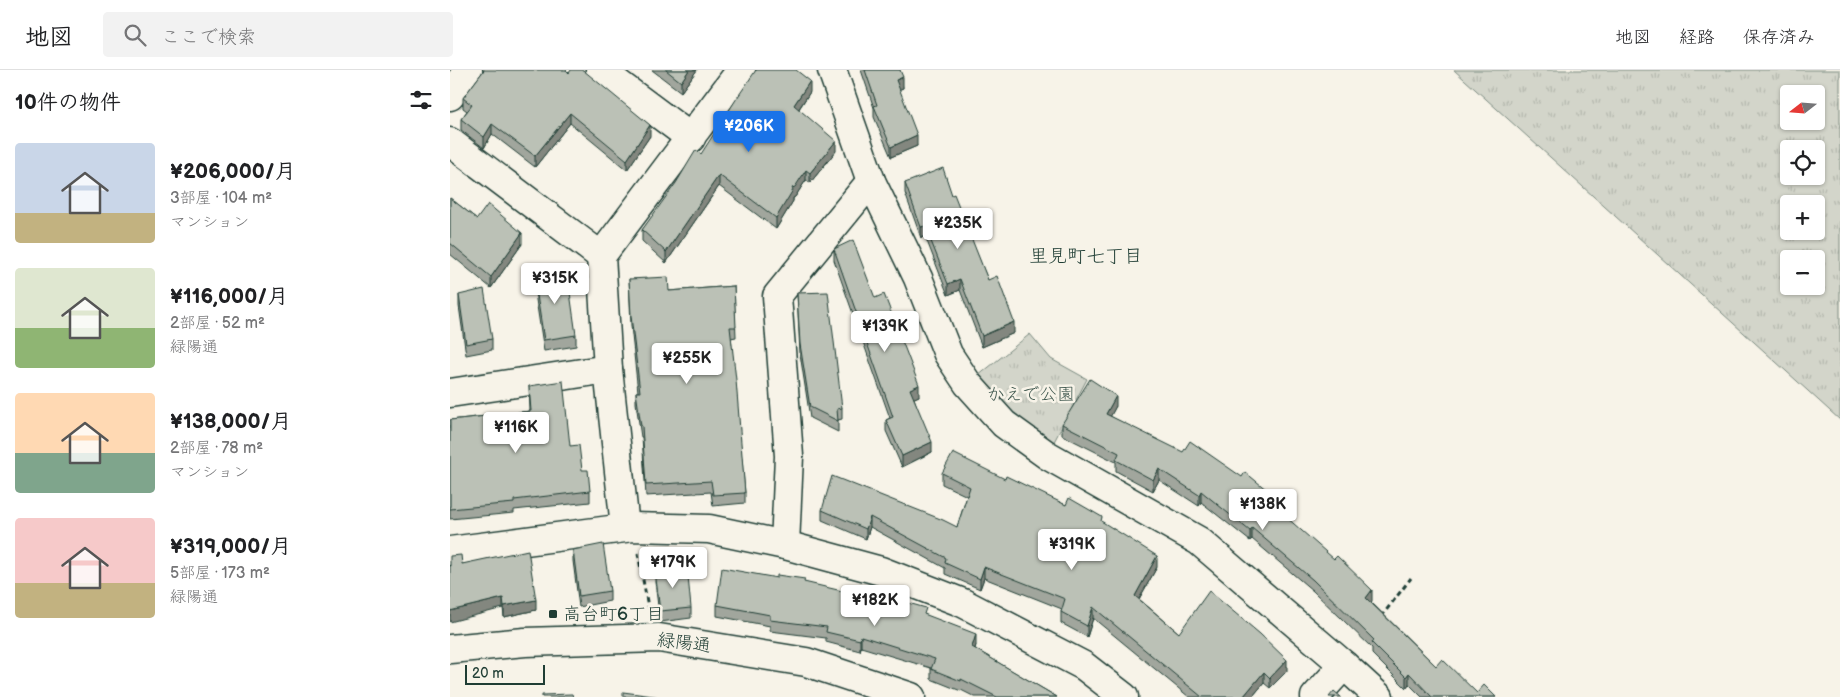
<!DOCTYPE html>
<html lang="ja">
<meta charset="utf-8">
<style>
body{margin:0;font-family:"Balsamiq Sans","Klee One",sans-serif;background:#f2f2f2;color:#202124;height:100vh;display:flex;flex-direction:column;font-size:19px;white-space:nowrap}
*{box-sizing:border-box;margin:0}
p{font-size:16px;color:#757577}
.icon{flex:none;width:28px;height:28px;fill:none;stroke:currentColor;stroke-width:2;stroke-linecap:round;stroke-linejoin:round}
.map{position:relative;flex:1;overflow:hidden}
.details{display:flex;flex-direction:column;background:#fff;width:450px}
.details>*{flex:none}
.needle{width:32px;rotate:253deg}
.tools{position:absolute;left:1330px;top:15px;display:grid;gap:10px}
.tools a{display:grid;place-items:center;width:45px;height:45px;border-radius:5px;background:#fff;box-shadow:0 1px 4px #0004;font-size:25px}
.scale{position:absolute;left:15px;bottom:12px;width:80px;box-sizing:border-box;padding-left:5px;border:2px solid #1f3d34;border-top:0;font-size:14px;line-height:18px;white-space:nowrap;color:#1f3d34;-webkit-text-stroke:4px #f7f3e8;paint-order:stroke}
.price{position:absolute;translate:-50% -42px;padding:0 11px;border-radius:5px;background:#fff;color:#222;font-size:16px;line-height:32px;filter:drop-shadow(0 1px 2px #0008)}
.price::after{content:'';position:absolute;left:50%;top:30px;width:15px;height:11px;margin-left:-8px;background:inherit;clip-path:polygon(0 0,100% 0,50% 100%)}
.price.active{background:#1a73e8;color:#fff}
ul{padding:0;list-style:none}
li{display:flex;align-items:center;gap:15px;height:125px;padding:0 15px}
li span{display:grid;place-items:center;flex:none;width:140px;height:100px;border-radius:5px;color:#555}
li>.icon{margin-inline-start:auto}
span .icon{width:60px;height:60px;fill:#fffc;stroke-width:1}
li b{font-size:21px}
h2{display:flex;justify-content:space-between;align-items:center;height:60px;padding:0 15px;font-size:21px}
header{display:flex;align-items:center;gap:30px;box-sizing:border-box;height:70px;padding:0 25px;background:#fff;border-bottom:1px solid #e0e0e0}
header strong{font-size:24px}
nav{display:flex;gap:28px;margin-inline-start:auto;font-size:18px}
.search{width:350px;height:45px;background:#f2f2f2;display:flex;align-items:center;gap:12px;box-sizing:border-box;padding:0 18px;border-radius:5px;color:#757577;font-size:19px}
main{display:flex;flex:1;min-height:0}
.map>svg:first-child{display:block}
.grass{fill:url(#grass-tufts);stroke:#79897f;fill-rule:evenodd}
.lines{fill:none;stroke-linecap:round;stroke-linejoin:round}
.street-casing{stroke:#1f3d34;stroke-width:31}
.secondary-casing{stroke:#1f3d34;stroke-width:31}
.path{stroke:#1f3d34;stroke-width:3;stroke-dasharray:5 4;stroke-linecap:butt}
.street{stroke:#f7f3e8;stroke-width:28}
.secondary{stroke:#f7f3e8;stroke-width:28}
.wall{fill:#a1a69d;stroke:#1f3d34}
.shaded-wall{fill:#83877f;stroke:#1f3d34}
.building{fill:#bbc1b6;stroke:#1f3d34}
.poi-dot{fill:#1f3d34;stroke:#f7f3e8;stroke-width:2}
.labels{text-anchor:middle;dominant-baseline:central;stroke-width:5;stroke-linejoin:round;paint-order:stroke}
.park-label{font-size:18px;fill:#435b52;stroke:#f7f3e8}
.poi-label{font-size:18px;fill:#1f3d34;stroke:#f7f3e8;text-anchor:start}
.street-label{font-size:18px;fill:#1f3d34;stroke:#f7f3e8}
.neighbourhood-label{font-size:19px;fill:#1f3d34;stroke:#f7f3e8}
</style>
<header>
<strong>地図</strong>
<div class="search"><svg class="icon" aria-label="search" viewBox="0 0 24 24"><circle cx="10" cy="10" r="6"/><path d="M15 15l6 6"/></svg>ここで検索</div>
<nav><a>地図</a><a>経路</a><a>保存済み</a></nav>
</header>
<main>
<section class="details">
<h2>10件の物件<svg class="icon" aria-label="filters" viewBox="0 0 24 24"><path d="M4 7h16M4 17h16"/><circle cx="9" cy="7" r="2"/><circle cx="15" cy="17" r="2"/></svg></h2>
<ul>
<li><span style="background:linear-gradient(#c9d6e8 70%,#c2b280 0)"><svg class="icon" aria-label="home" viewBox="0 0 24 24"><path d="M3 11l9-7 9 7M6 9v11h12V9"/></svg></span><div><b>¥206,000/月</b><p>3部屋 · 104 m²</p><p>マンション</p></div></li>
<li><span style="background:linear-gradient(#dfe7d0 60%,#8fb573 0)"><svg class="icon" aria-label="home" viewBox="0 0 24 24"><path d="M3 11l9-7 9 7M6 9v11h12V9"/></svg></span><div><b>¥116,000/月</b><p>2部屋 · 52 m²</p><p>緑陽通</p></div></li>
<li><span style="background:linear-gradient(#ffd9b3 60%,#7fa58c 0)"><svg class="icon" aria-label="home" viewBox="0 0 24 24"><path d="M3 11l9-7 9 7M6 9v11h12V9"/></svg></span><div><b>¥138,000/月</b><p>2部屋 · 78 m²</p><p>マンション</p></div></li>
<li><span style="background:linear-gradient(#f6c9c9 65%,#c2b280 0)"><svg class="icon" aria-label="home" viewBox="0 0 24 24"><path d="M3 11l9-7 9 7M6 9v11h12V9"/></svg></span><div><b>¥319,000/月</b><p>5部屋 · 173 m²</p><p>緑陽通</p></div></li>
</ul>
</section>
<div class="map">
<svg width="1390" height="627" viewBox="0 0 1390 627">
<defs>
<pattern id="grass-tufts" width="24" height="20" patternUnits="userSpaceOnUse" patternTransform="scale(1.25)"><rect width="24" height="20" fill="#d3d5ca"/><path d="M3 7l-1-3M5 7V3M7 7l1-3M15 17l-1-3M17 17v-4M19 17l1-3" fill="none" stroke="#b5b8ae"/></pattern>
</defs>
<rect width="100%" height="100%" fill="#f7f3e8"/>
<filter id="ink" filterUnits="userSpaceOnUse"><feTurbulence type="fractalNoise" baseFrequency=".02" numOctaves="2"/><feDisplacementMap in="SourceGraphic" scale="10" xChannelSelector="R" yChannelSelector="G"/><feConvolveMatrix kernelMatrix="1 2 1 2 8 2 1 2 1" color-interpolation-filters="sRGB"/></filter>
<g filter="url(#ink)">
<g class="grass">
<path d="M1004 0H1390V350ZM1339 24H1366V51H1339ZM1339 79H1366V106H1339ZM1339 134H1366V161H1339ZM1339 189H1366V216H1339Z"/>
<path d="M580 264 601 289 637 309 597 385 518 314Z"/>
</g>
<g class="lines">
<g class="street-casing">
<g id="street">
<path d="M150 0 241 68"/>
<path d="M382 0 421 111 468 208 498 284 518 314 554 354 597 385 749 471 894 595 929 627"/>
<path d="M0 26 18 0"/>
<path d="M0 72 151 186"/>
<path d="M0 323 158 299"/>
<path d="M175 457 158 299 151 186 291 0"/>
<path d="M335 475 339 386 327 226 421 111"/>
<path d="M0 481 183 457 259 459 335 475 431 501 513 533 634 596 674 627"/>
<path d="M865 627 894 595"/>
</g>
</g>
<g class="secondary-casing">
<path id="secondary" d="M0 579 75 572 209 568 356 592 461 627"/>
</g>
<g class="path">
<path d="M188 483 198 537"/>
<path d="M931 547 961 508"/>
</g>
<use href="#street" class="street"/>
<use href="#secondary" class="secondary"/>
</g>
<g class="wall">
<path d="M34 0 200 66 177 100 120 53 85 97 42 64 34 78 11 60V49L17 41 13 38V28Z"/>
<path d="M202 0H247L231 22Z"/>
<path d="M411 0H450L453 18 449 19 467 76 441 87 424 47V38Z"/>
<path d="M360 22 349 39 386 81 360 113 356 110 345 127 343 128V131L326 159 269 116 216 193 192 171V160L251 84Z"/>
<path d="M455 113 502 125 538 210 564 263 532 277 510 220 498 225 475 166 471 168 455 123Z"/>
<path d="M0 128 27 149 72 174 41 218 0 184Z"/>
<path d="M384 179 425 228 469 326 464 328 482 382 452 397 436 361V350L440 348 384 190Z"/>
<path d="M84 206 126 265V276L94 281 84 217Z"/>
<path d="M179 209 219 221 284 216 286 267 281 268 295 423V433L263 436 261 422 196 426 192 367H191L186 333V322H188L181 256Z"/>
<path d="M347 223 392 338V349L388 350V362L360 348 350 284Z"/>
<path d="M9 225 42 269V280L16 285 9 236Z"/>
<path d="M79 316 120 376 140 421V432L64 440V443L0 449V350L80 341Z"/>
<path d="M666 336 660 346 823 435V436L922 531 921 532 986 596 1027 623 1046 627H972L959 614 956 618 922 584V578L863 521 802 469 800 471 751 432 749 436 709 410 703 421 666 401V392L612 365V354Z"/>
<path d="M492 403 555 409 616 435 652 452 707 497 689 529 729 563 837 601 820 618 814 613 802 627H739L643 548 637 567 611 553V542L612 539 534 508 530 519 495 504V498L420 457 416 469 372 450V440L507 457 517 426 492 414Z"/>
<path d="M123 480 160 521V531L129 537 123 491Z"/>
<path d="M12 494 86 540 54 547 53 538Z"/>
<path d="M205 501 241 538V548L210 552 205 512Z"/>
<path d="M327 508 355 513 476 545 526 575 525 579 607 627H525L511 620V621L481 609V598L411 577 410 581 376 572V568L320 561V556L267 546V535Z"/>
</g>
<g class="shaded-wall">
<path d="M239 0H247L231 22V12Z"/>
<path d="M453 7V18L446 21V10Z"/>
<path d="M360 11V22L344 46V35Z"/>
<path d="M120 43V53L85 97V86Z"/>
<path d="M42 54V64L34 78V67Z"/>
<path d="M200 55V66L177 100V90Z"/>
<path d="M467 65V76L441 87V77Z"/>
<path d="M386 71V81L360 113V103Z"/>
<path d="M356 100V110L345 127 343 128V131L326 159V148L342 118Z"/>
<path d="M269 105V116L216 193V182Z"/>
<path d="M475 156V166L471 168V157Z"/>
<path d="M72 163V174L41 218V207Z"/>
<path d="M510 209V220L498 225V214Z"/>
<path d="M564 252V263L532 277V266Z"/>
<path d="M469 315V326L460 330V319Z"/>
<path d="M666 326V336L656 355V344Z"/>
<path d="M482 372V382L452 397V386Z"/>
<path d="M709 399V410L703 421V410Z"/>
<path d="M751 421V432L749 436V425Z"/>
<path d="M823 425V435L819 443V432Z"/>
<path d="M420 447V457L416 469V459Z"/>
<path d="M802 458V469L800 471V461Z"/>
<path d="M707 486V497L685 536V526Z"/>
<path d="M534 497V508L530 519V509Z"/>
<path d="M922 520V531L916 539V528Z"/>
<path d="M53 528V538L0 552V541Z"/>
<path d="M86 530V540L54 547V536Z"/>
<path d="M643 537V548L637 567V556Z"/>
<path d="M526 564V575L522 588V577Z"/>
<path d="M411 566V577L410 581V570Z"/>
<path d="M837 590V601L820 618V608Z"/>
<path d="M814 602V613L802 627H793Z"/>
<path d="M959 603V614L956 618V607Z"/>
</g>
<g class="building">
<path d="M34 0H116L119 3 121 0H133L200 55 177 90 120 43 85 86 42 54 34 67 11 49 22 35 13 28Z"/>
<path d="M216 0H239L231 12Z"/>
<path d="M306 0H346L360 11 344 35 386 71 360 103 356 100 345 117 342 118 343 120 326 148 269 105 216 182 192 160 226 113 246 80 251 84 287 28Z"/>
<path d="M415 0H450L453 7 446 10 467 65 441 77 424 36 427 35Z"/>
<path d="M493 98 502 125 504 124 538 210 547 206 564 252 532 266 510 209 498 214 475 156 471 157 455 113Z"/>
<path d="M0 128 27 149 38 134 72 163 41 207 0 173Z"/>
<path d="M403 170 425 228 434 224 469 315 460 319 482 372 452 386 436 350 443 347 384 179Z"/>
<path d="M117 201 126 265 94 270 84 206Z"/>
<path d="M218 207 219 221 284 216 286 257H280L286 310 295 423 263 425 261 411 196 415 192 356H191L186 322H190L181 246 179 209Z"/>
<path d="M34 219 42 269 16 274 9 225Z"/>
<path d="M378 222 392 338 387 339 388 351 360 337 350 274 347 223Z"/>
<path d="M640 309 666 326 656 344 733 382 740 371 792 407 795 402 823 425 819 432 884 489 887 486 922 520 916 528 986 596 992 589 1027 623 1034 615 1046 627H982L959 603 956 607 922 573 924 570 863 510 802 458 800 461 751 421 749 425 709 399 703 410 666 390 669 383 612 354Z"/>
<path d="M113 311 120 376 129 375 132 400H138L140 421 64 430V433L0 439V350L81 341 79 316Z"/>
<path d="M503 383 555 409 556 406 616 435 619 428 652 447 651 451 707 486 685 526 729 563 759 521 810 564 837 590 820 608 814 602 793 627H752L643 537 637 556 611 542 615 529 534 497 530 509 495 493 496 488 420 447 416 459 372 440 382 406 493 450 507 457 520 417 492 403Z"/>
<path d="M153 474 160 521 129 526 123 480Z"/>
<path d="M78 480 86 530 54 536 53 528 0 541V486L11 485 12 494Z"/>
<path d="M237 496 241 538 210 541 205 501Z"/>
<path d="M272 498 327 508V505L355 509 354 512 443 533 444 529 476 538 474 544 526 564 522 577 607 627H547L511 609V611L481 599 485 589 411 566 410 570 376 562 377 557 320 550V545L267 535Z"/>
<path d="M884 621 891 627H879Z"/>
<path d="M173 622 211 627H173Z"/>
<path d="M122 624 123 627H92V625Z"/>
</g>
</g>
<rect class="poi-dot" x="98" y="539" width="10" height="10" rx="2.5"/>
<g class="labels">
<g class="park-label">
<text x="581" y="324">かえで公園</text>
</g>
<g class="poi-label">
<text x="113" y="544">高台町6丁目</text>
</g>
<g class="street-label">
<text transform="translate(234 573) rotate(7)">緑陽通</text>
</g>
<g class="neighbourhood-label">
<text x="636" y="186">里見町七丁目</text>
</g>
</g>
</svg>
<div class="tools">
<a><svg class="needle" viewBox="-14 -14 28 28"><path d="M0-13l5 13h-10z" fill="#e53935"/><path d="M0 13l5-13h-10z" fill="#757577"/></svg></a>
<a><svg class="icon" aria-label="locate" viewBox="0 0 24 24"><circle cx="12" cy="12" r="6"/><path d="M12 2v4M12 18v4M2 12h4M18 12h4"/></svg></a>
<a>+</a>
<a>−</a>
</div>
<div class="scale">20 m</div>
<b class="price active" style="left:299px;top:83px">¥206K</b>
<b class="price" style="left:508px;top:180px">¥235K</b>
<b class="price" style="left:105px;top:235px">¥315K</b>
<b class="price" style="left:435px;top:283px">¥139K</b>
<b class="price" style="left:237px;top:315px">¥255K</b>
<b class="price" style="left:66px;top:384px">¥116K</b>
<b class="price" style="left:813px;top:461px">¥138K</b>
<b class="price" style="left:622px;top:501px">¥319K</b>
<b class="price" style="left:223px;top:519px">¥179K</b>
<b class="price" style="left:425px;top:557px">¥182K</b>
</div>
</main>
